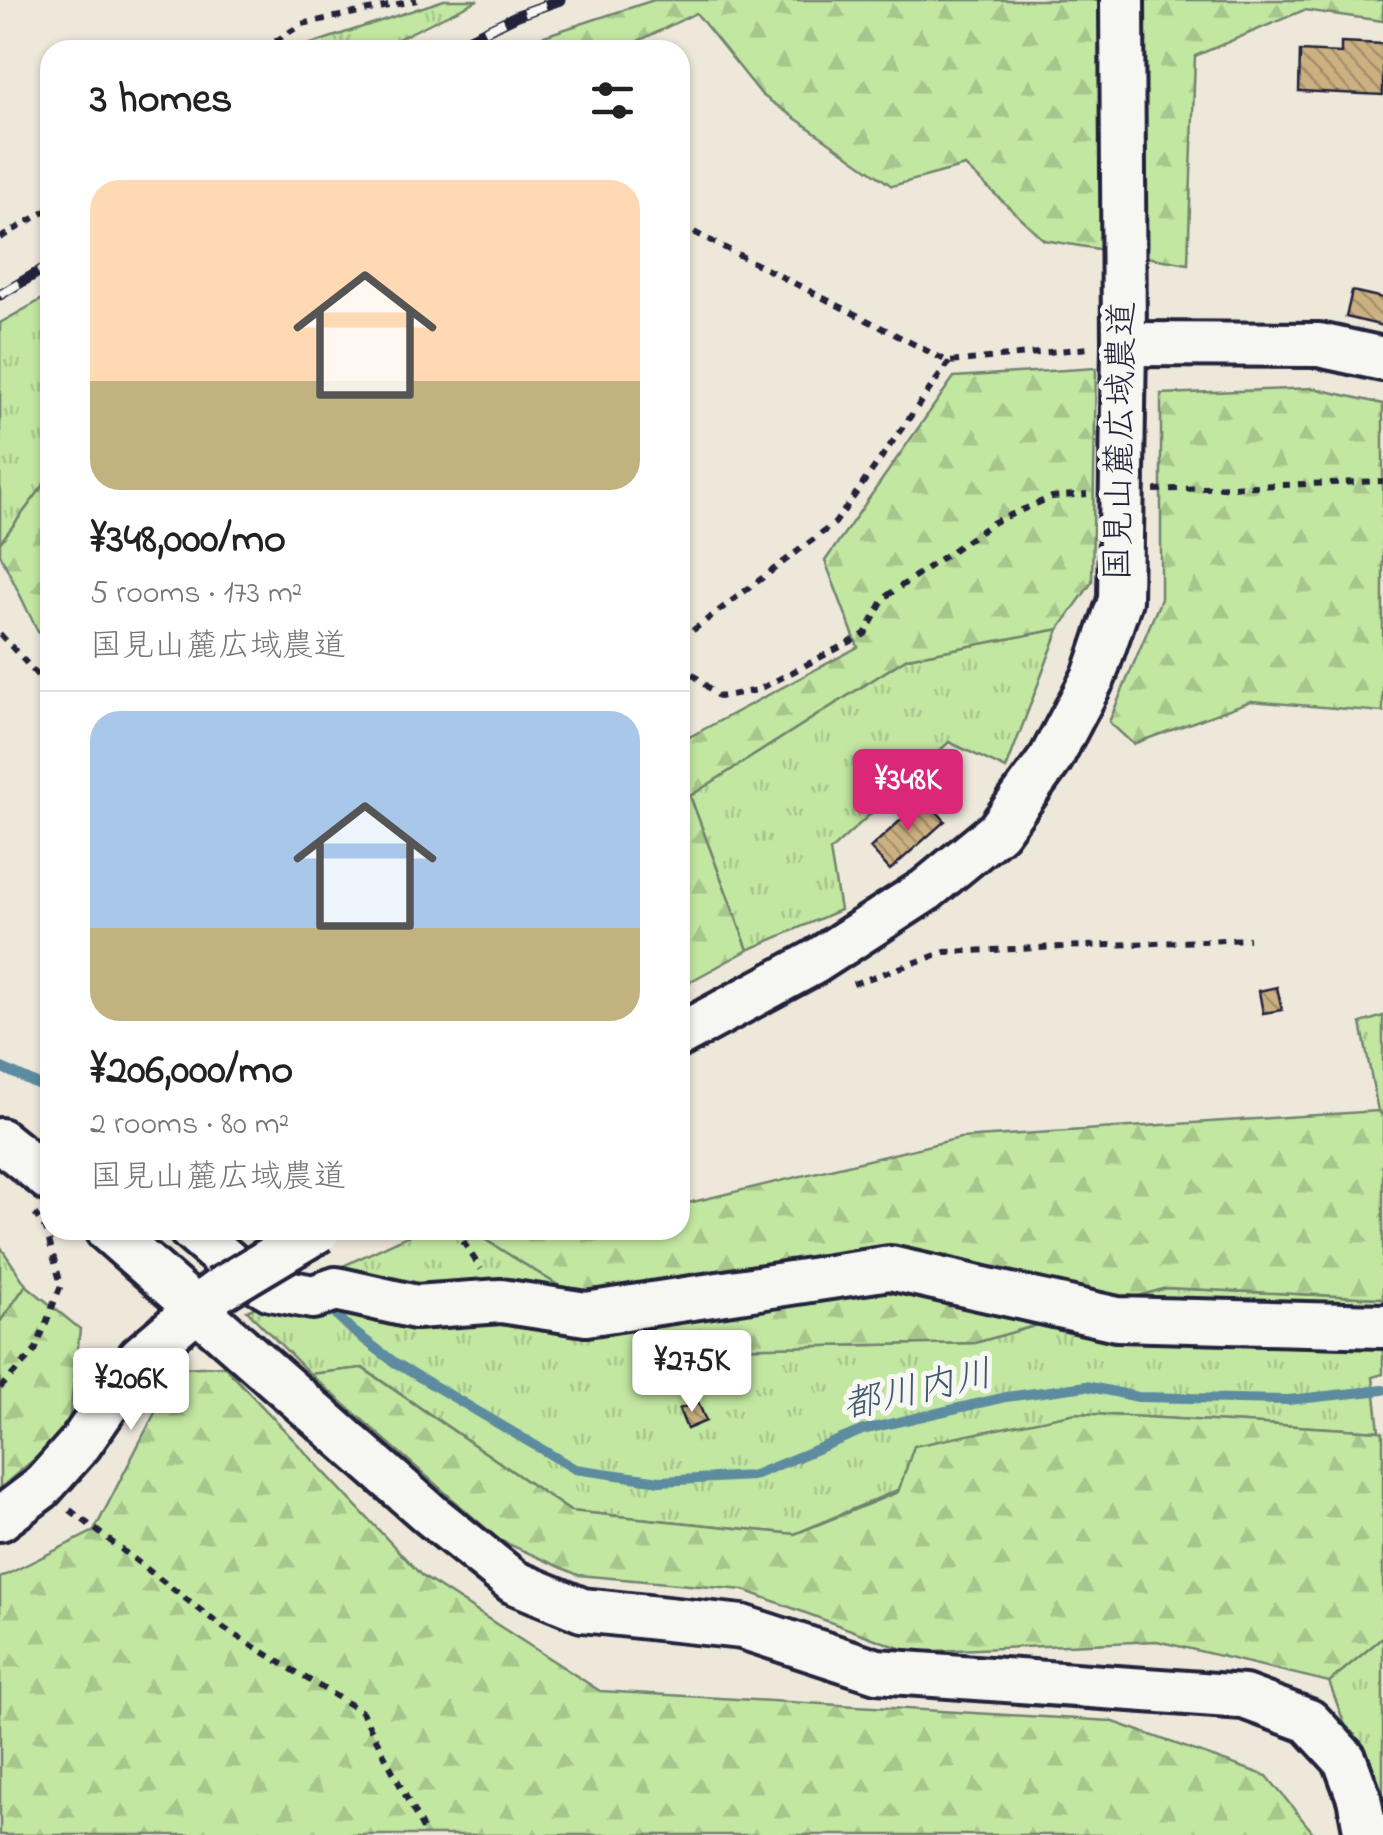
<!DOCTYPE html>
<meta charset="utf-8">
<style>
body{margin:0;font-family:"Indie Flower","Klee One",sans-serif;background:#f2f2f2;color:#222;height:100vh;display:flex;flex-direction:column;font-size:38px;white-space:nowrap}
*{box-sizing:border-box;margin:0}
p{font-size:32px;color:#767676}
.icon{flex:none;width:55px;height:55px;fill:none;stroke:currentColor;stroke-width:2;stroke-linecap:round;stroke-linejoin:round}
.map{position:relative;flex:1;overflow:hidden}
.details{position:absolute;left:40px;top:40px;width:650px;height:1200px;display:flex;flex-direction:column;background:#fff;border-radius:30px;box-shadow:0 2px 8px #0004}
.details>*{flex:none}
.price{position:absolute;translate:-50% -85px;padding:0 22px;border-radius:10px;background:#fff;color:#222;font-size:32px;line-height:65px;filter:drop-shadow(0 2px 5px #0008)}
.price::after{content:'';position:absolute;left:50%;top:60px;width:30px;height:22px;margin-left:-15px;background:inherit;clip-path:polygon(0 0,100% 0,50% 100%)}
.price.selected{background:#db2777;color:#fff}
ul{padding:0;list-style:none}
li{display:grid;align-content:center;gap:20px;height:530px;padding:0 50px}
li+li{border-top:2px solid #e0e0e0}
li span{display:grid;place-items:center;height:310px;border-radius:30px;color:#555}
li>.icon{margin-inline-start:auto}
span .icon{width:180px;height:180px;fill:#fffc;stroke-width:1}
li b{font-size:42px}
h2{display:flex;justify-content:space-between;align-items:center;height:120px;padding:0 50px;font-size:42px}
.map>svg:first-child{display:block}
.grass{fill:url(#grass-tufts);stroke:#72846e;stroke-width:2.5}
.forest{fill:url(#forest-firs);stroke:#72846e;stroke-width:2.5}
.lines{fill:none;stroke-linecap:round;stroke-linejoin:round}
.stream{stroke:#5d8ca0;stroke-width:10}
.building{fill:url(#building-back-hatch);stroke:#22223b;stroke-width:2.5}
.minor-casing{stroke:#22223b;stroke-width:50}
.path{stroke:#22223b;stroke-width:6;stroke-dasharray:8 8;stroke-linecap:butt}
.minor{stroke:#f6f6f2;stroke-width:42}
.rail-casing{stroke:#22223b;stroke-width:11}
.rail{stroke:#f6f6f2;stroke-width:8;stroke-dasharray:22;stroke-linecap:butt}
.minor-bridge-casing{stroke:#22223b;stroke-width:50;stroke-linecap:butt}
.minor-bridge{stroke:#f6f6f2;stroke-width:42}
.labels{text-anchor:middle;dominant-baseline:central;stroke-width:10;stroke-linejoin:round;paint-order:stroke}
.street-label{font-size:35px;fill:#22223b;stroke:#f6f6f2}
.water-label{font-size:38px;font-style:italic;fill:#40576d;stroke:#f6f6f2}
</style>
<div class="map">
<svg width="1383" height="1835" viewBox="0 0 1383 1835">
<defs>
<pattern id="grass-tufts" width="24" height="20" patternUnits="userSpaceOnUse" patternTransform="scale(2.5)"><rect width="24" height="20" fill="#c2e7a1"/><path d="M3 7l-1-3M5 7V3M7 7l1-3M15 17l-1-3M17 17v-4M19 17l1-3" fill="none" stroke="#a6c68c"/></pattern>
<pattern id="forest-firs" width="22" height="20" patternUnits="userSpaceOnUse" patternTransform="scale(2.5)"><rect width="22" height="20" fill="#c2e7a1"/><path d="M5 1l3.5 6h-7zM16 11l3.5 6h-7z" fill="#a6c68c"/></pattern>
<pattern id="building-back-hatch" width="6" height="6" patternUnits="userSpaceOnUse" patternTransform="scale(2.5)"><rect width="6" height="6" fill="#ccb081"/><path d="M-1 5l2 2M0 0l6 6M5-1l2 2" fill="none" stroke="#a58f6b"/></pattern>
</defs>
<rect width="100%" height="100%" fill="#eee8db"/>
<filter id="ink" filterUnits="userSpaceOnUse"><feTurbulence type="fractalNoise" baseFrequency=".01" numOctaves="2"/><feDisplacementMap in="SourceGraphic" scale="20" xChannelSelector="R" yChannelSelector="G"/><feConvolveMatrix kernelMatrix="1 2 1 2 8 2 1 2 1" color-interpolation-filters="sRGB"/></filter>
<g filter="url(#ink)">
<g class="grass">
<path d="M444 0H478L375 50H293Z"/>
<path d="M50 295V477L0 543V323Z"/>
<path d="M1059 629 1006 769 949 742 830 851 840 910 748 950 690 796 907 658Z"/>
<path d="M1383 1016V1116L1378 1111 1361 1023Z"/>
<path d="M420 1230H470L660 1349 975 1343 1166 1288 1383 1298V1374L1373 1377 1379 1431 1076 1413 795 1534 570 1511 363 1368 310 1374 247 1311Z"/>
<path d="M0 1246 26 1285 0 1322Z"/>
<path d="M1383 1637V1828L1329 1682Z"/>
</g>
<g class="forest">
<path d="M654 0H1383V21L1304 10 1195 56 1188 264 1044 240 965 166 892 186 762 95 696 13 620 50H501Z"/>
<path d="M1096 368 1092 582 1059 629 907 658 690 796 748 950 680 987V742L858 647 825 561 954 377Z"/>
<path d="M1313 388 1383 404V712L1251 701 1133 744 1109 722 1161 599V394Z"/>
<path d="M50 477V641L38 632 0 554V543Z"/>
<path d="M1378 1111 1383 1116V1298L1166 1288 975 1343 660 1349 470 1230H680V1205L960 1138Z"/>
<path d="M26 1285 80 1329 68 1431 0 1488V1322Z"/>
<path d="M224 1366 422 1576 600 1691 1111 1721 1267 1776 1315 1835H0V1578L94 1531 178 1368Z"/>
<path d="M362 1368 570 1511 795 1534 898 1492 914 1446 1076 1413 1379 1431 1383 1432V1637L1329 1682 1157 1641 910 1652 744 1590 578 1575 499 1540 310 1374Z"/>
</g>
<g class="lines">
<g class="stream">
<path d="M0 1067 50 1090"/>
<path d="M251 1230 268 1247"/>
<path d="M326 1305 353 1331 394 1362 575 1469 660 1481 752 1476 863 1430 1006 1397 1086 1386 1138 1397 1288 1400 1383 1390"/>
</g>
</g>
<g class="building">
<path d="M1341 42 1383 44V95L1299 91 1300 51 1341 53Z"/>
<path d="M1352 291 1383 298V326L1346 317Z"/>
<path d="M925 798 945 821 890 870 870 848Z"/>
<path d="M1277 987 1282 1010 1263 1013 1259 991Z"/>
<path d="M698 1402 706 1421 687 1429 679 1409Z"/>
</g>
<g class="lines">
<g class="minor-casing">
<g id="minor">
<path d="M1124 344 1319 345 1383 359"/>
<path d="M680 1035 815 962 926 890 998 831 1051 758 1094 676 1120 600 1124 344 1122 0"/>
<path d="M0 1140 50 1180"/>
<path d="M107 1230 431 1515 514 1582 582 1610 742 1627 877 1671 1244 1697 1309 1721 1345 1760 1359 1798 1366 1835"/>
<path d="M191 1230 235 1268 271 1289 313 1297 336 1289 416 1307 501 1301 586 1314 890 1268 1117 1319 1383 1326"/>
<path d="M0 1519 41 1488 80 1444 140 1357 215 1293"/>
</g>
</g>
<g class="path">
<path d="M262 50 302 24 417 0"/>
<path d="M680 225 949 362 1088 348"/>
<path d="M0 238 50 209"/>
<path d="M1154 490 1383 481"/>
<path d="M0 634 40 678 50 684"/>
<path d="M680 640 835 523 949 362"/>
<path d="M680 663 719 697 758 690 865 634 885 597 994 522 1052 497 1087 494"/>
<path d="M853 984 945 952 1249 939"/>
<path d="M452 1230 460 1237 481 1269"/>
<path d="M0 1388 35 1351 61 1285 46 1229 35 1214"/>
<path d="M70 1510 225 1629 362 1712 426 1835"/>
</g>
<use href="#minor" class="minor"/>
<g class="rail-casing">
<g id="rail">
<path d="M445 50 518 15 560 0"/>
<path d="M0 295 50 265"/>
</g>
</g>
<use href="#rail" class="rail"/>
<g class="minor-bridge-casing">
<path id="minor-bridge" d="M219 1290 319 1230"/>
</g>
<use href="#minor-bridge" class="minor-bridge"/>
</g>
</g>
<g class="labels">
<g class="street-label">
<text transform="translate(1122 441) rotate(-89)">国見山麓広域農道</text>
</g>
<g class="water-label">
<text transform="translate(918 1392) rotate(-13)">都川内川</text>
</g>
</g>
</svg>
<b class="price selected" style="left:908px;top:834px">¥348K</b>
<b class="price" style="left:692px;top:1415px">¥275K</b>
<b class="price" style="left:131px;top:1433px">¥206K</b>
<section class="details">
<h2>3 homes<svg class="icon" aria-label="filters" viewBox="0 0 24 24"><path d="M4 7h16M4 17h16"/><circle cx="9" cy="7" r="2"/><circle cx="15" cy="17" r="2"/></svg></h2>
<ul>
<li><span style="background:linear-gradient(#ffd9b3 65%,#c2b280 0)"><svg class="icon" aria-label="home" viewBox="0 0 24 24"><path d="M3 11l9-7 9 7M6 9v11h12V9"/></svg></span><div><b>¥348,000/mo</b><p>5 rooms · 173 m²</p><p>国見山麓広域農道</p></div></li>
<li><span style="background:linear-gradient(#a9c7e8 70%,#c2b280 0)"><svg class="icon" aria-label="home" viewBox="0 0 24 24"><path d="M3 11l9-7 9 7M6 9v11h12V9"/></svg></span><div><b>¥206,000/mo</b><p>2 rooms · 80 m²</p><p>国見山麓広域農道</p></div></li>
</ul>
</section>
</div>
